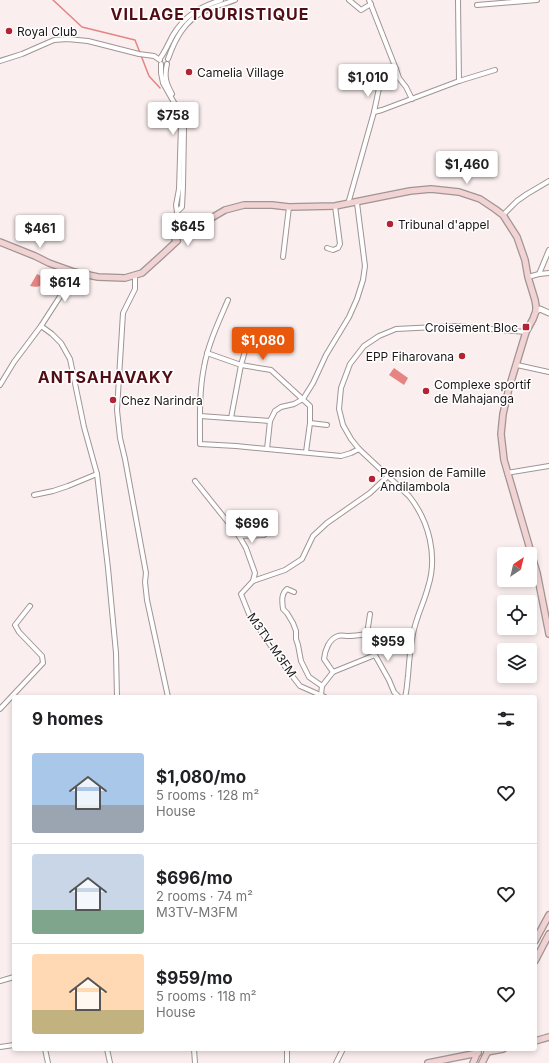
<!DOCTYPE html>
<meta charset="utf-8">
<style>
body{margin:0;font-family:Inter,sans-serif;background:#f2f2f2;color:#202124;height:100vh;display:flex;flex-direction:column;font-size:15px;white-space:nowrap}
*{box-sizing:border-box;margin:0}
p{font-size:13px;color:#757577}
.icon{flex:none;width:22px;height:22px;fill:none;stroke:currentColor;stroke-width:2;stroke-linecap:round;stroke-linejoin:round}
.map{position:relative;flex:1;overflow:hidden}
.details{position:absolute;left:12px;top:695px;width:525px;height:356px;display:flex;flex-direction:column;background:#fff;border-radius:4px;box-shadow:0 2px 6px #0003}
.details>*{flex:none}
.needle{width:26px;rotate:35deg}
.fabs{position:absolute;left:497px;top:547px;display:grid;gap:8px}
.fabs a{display:grid;place-items:center;width:40px;height:40px;border-radius:4px;background:#fff;box-shadow:0 2px 6px #0003;font-size:20px}
.price{position:absolute;translate:-50% -34px;padding:0 9px;border-radius:4px;background:#fff;color:#222;font-size:13px;line-height:26px;filter:drop-shadow(0 1px 2px #0008)}
.price::after{content:'';position:absolute;left:50%;top:24px;width:12px;height:9px;margin-left:-6px;background:inherit;clip-path:polygon(0 0,100% 0,50% 100%)}
.price.active{background:#ea580c;color:#fff}
ul{padding:0;list-style:none}
li{display:flex;align-items:center;gap:12px;height:100px;padding:0 20px}
li+li{border-top:1px solid #e0e0e0}
li span{display:grid;place-items:center;flex:none;width:112px;height:80px;border-radius:4px;color:#555}
li>.icon{margin-inline-start:auto}
span .icon{width:48px;height:48px;fill:#fffc;stroke-width:1}
li b{font-size:17px}
h2{display:flex;justify-content:space-between;align-items:center;height:48px;padding:0 20px;font-size:17px}
.map>svg:first-child{display:block}
.water{fill:#e58483}
.lines{fill:none;stroke-linecap:round;stroke-linejoin:round}
.stream{stroke:#e58483;stroke-width:1.5}
.minor-casing{stroke:#a09494;stroke-width:6}
.tertiary-casing{stroke:#a09494;stroke-width:7}
.secondary-casing{stroke:#a09494;stroke-width:8}
.minor{stroke:#fff;stroke-width:4}
.tertiary{stroke:#fff;stroke-width:5}
.secondary{stroke:#f1d3d3;stroke-width:5.5}
.poi-dot{fill:#b42334;stroke:#fff;stroke-width:1.5}
.labels{text-anchor:middle;dominant-baseline:central;stroke-width:3;stroke-linejoin:round;paint-order:stroke}
.poi-label{font-size:12px;fill:#1e1919;stroke:#fff;text-anchor:start}
.street-label{font-size:12px;fill:#1e1919;stroke:#fff}
.district-label{font-size:16px;font-weight:bold;letter-spacing:1px;fill:#520d14;stroke:#fff}
</style>
<div class="map">
<svg width="549" height="1063" viewBox="0 0 549 1063">
<rect width="100%" height="100%" fill="#fbeeee"/>
<g class="water">
<path d="M37 274 48 280C43 286 38 288 30 286Z"/>
<path d="M394 368 408 378 404 385 389 375Z"/>
</g>
<g class="lines">
<path class="stream" d="M53 0 82 27 135 40 149 76 160 88"/>
<g class="minor-casing">
<g id="minor">
<path d="M349 0 361 10 371 4"/>
<path d="M458 0 459 81"/>
<path d="M477 5 537 0"/>
<path d="M161 57C166 50 169 42 173 35 185 15 200 7 221 0"/>
<path d="M168 59C175 39 185 20 205 11 215 6 225 4 235 0"/>
<path d="M0 61 22 54 54 40 67 39 88 41 139 54 154 56 160 60"/>
<path d="M161 64V73L163 83 176 106 181 124 179 189 176 205 177 212 176 221 177 232"/>
<path d="M167 64C164 77 166 83 172 94"/>
<path d="M396 69 399 78 406 87 412 99"/>
<path d="M374 112 382 110 459 81 495 70"/>
<path d="M348 204 374 112 382 74 396 69 369 0"/>
<path d="M177 212 182 207 183 187 184 129 181 111"/>
<path d="M503 215 517 201 527 194 549 181"/>
<path d="M327 248 333 250 338 248 340 244 335 206"/>
<path d="M283 257 289 207"/>
<path d="M539 274 549 250"/>
<path d="M135 276V289L123 313 117 410 120 438 125 459 146 573 145 582 147 600 168 697"/>
<path d="M528 277 539 274 549 273"/>
<path d="M228 300C219 321 208 344 204 367 199 392 200 418 200 444L236 446 341 456 351 453 359 449"/>
<path d="M41 326 52 334 61 343 70 359 84 427 97 474 108 568 116 653 117 697"/>
<path d="M207 353 241 365 271 370 310 406V423L306 452"/>
<path d="M517 365 549 372"/>
<path d="M0 385 14 362 41 326 72 278 74 272"/>
<path d="M200 416 270 421"/>
<path d="M231 418 241 365 249 337 253 334"/>
<path d="M310 423 327 425"/>
<path d="M267 449 270 421 275 411 281 407 294 404 303 399 313 383 326 355 349 317 357 299 363 280 365 266 357 203"/>
<path d="M507 473 549 466"/>
<path d="M195 481 239 536 246 548 255 573 253 581 241 594 249 614 286 668 300 686 325 697"/>
<path d="M34 495 53 491 68 486 97 474"/>
<path d="M239 536 264 535"/>
<path d="M253 581 285 570 302 559 313 536 327 523 370 493 388 476"/>
<path d="M294 592 287 589C281 594 282 601 283 609L287 613 293 623 296 631V639L298 645 301 661 309 677 322 686"/>
<path d="M367 634 375 655 389 680 394 692 399 697"/>
<path d="M333 672 375 655"/>
<path d="M321 695 322 686 333 672 324 659C325 650 329 639 338 636 341 635 345 636 348 636 354 636 361 635 367 634L370 614"/>
<path d="M405 697C407 690 407 683 408 676 409 662 410 648 413 634 416 617 424 603 428 587 438 556 429 521 409 496L359 449 351 439 343 425 339 409 341 388 350 364 364 346 379 336 396 329 456 326 526 332"/>
<path d="M0 709 43 663 42 656 19 632 15 625 30 606"/>
<path d="M0 981 14 977"/>
<path d="M0 1047 14 1045"/>
<path d="M45 1049 48 1063"/>
<path d="M107 1049 110 1063"/>
<path d="M194 1049 195 1063"/>
<path d="M287 1049V1063"/>
<path d="M336 1063 343 1049"/>
</g>
</g>
<g class="tertiary-casing">
<path id="tertiary" d="M536 311 540 309 549 313"/>
</g>
<g class="secondary-casing">
<g id="secondary">
<path d="M184 235 191 230 225 210 244 205H272L289 207 335 206 410 191 431 189 459 192 480 199 495 209 503 215 517 237 525 260 528 277 535 300 536 306V311L533 319 526 332 509 388 503 414 501 434 504 460 537 573 549 634"/>
<path d="M177 241 175 239V234L180 232 184 235"/>
<path d="M0 242 35 256 49 263 74 272 98 277 125 278 142 273 163 254 177 241"/>
<path d="M535 941 549 915"/>
<path d="M535 961 549 934"/>
<path d="M535 1041 549 1037"/>
<path d="M487 1052 503 1049"/>
<path d="M428 1063 478 1053"/>
<path d="M473 1063 479 1049"/>
<path d="M482 1063 489 1049"/>
</g>
</g>
<use href="#minor" class="minor"/>
<use href="#tertiary" class="tertiary"/>
<use href="#secondary" class="secondary"/>
</g>
<g class="poi-dot">
<circle cx="9" cy="31" r="4"/>
<circle cx="189" cy="72" r="4"/>
<circle cx="390" cy="224" r="4"/>
<rect x="522" y="323" width="8" height="8" rx="2"/>
<circle cx="462" cy="356" r="4"/>
<circle cx="426" cy="391" r="4"/>
<circle cx="113" cy="400" r="4"/>
<circle cx="372" cy="479" r="4"/>
</g>
<g class="labels">
<g class="poi-label">
<text x="17" y="31">Royal Club</text>
<text x="197" y="72">Camelia Village</text>
<text x="398" y="224">Tribunal d'appel</text>
<text x="518" y="327" text-anchor="end">Croisement Bloc</text>
<text x="454" y="356" text-anchor="end">EPP Fiharovana</text>
<text x="434" y="384">Complexe sportif<tspan x="434" dy="14">de Mahajanga</tspan></text>
<text x="121" y="400">Chez Narindra</text>
<text x="380" y="472">Pension de Famille<tspan x="380" dy="14">Andilambola</tspan></text>
</g>
<g class="street-label">
<text transform="translate(272 645) rotate(55)">M3TV-M3FM</text>
</g>
<g class="district-label">
<text x="210" y="14">VILLAGE TOURISTIQUE</text>
<text x="106" y="377">ANTSAHAVAKY</text>
</g>
</g>
</svg>
<div class="fabs">
<a><svg class="needle" viewBox="-14 -14 28 28"><path d="M0-13l5 13h-10z" fill="#e53935"/><path d="M0 13l5-13h-10z" fill="#757577"/></svg></a>
<a><svg class="icon" aria-label="locate" viewBox="0 0 24 24"><circle cx="12" cy="12" r="6"/><path d="M12 2v4M12 18v4M2 12h4M18 12h4"/></svg></a>
<a><svg class="icon" aria-label="layers" viewBox="0 0 24 24"><path d="M12 4l9 5-9 5-9-5zM3 14l9 5 9-5"/></svg></a>
</div>
<b class="price" style="left:368px;top:98px">$1,010</b>
<b class="price" style="left:173px;top:136px">$758</b>
<b class="price" style="left:467px;top:185px">$1,460</b>
<b class="price" style="left:188px;top:247px">$645</b>
<b class="price" style="left:40px;top:249px">$461</b>
<b class="price" style="left:65px;top:303px">$614</b>
<b class="price active" style="left:263px;top:361px">$1,080</b>
<b class="price" style="left:252px;top:544px">$696</b>
<b class="price" style="left:388px;top:662px">$959</b>
<section class="details">
<h2>9 homes<svg class="icon" aria-label="filters" viewBox="0 0 24 24"><path d="M4 7h16M4 17h16"/><circle cx="9" cy="7" r="2"/><circle cx="15" cy="17" r="2"/></svg></h2>
<ul>
<li><span style="background:linear-gradient(#a9c7e8 65%,#9aa5b1 0)"><svg class="icon" aria-label="home" viewBox="0 0 24 24"><path d="M3 11l9-7 9 7M6 9v11h12V9"/></svg></span><div><b>$1,080/mo</b><p>5 rooms · 128 m²</p><p>House</p></div><svg class="icon" aria-label="heart" viewBox="0 0 24 24"><path d="M12 20l-8-8c-3-5 5-10 8-4 3-6 11-1 8 4z"/></svg></li>
<li><span style="background:linear-gradient(#c9d6e8 70%,#7fa58c 0)"><svg class="icon" aria-label="home" viewBox="0 0 24 24"><path d="M3 11l9-7 9 7M6 9v11h12V9"/></svg></span><div><b>$696/mo</b><p>2 rooms · 74 m²</p><p>M3TV-M3FM</p></div><svg class="icon" aria-label="heart" viewBox="0 0 24 24"><path d="M12 20l-8-8c-3-5 5-10 8-4 3-6 11-1 8 4z"/></svg></li>
<li><span style="background:linear-gradient(#ffd9b3 70%,#c2b280 0)"><svg class="icon" aria-label="home" viewBox="0 0 24 24"><path d="M3 11l9-7 9 7M6 9v11h12V9"/></svg></span><div><b>$959/mo</b><p>5 rooms · 118 m²</p><p>House</p></div><svg class="icon" aria-label="heart" viewBox="0 0 24 24"><path d="M12 20l-8-8c-3-5 5-10 8-4 3-6 11-1 8 4z"/></svg></li>
</ul>
</section>
</div>
